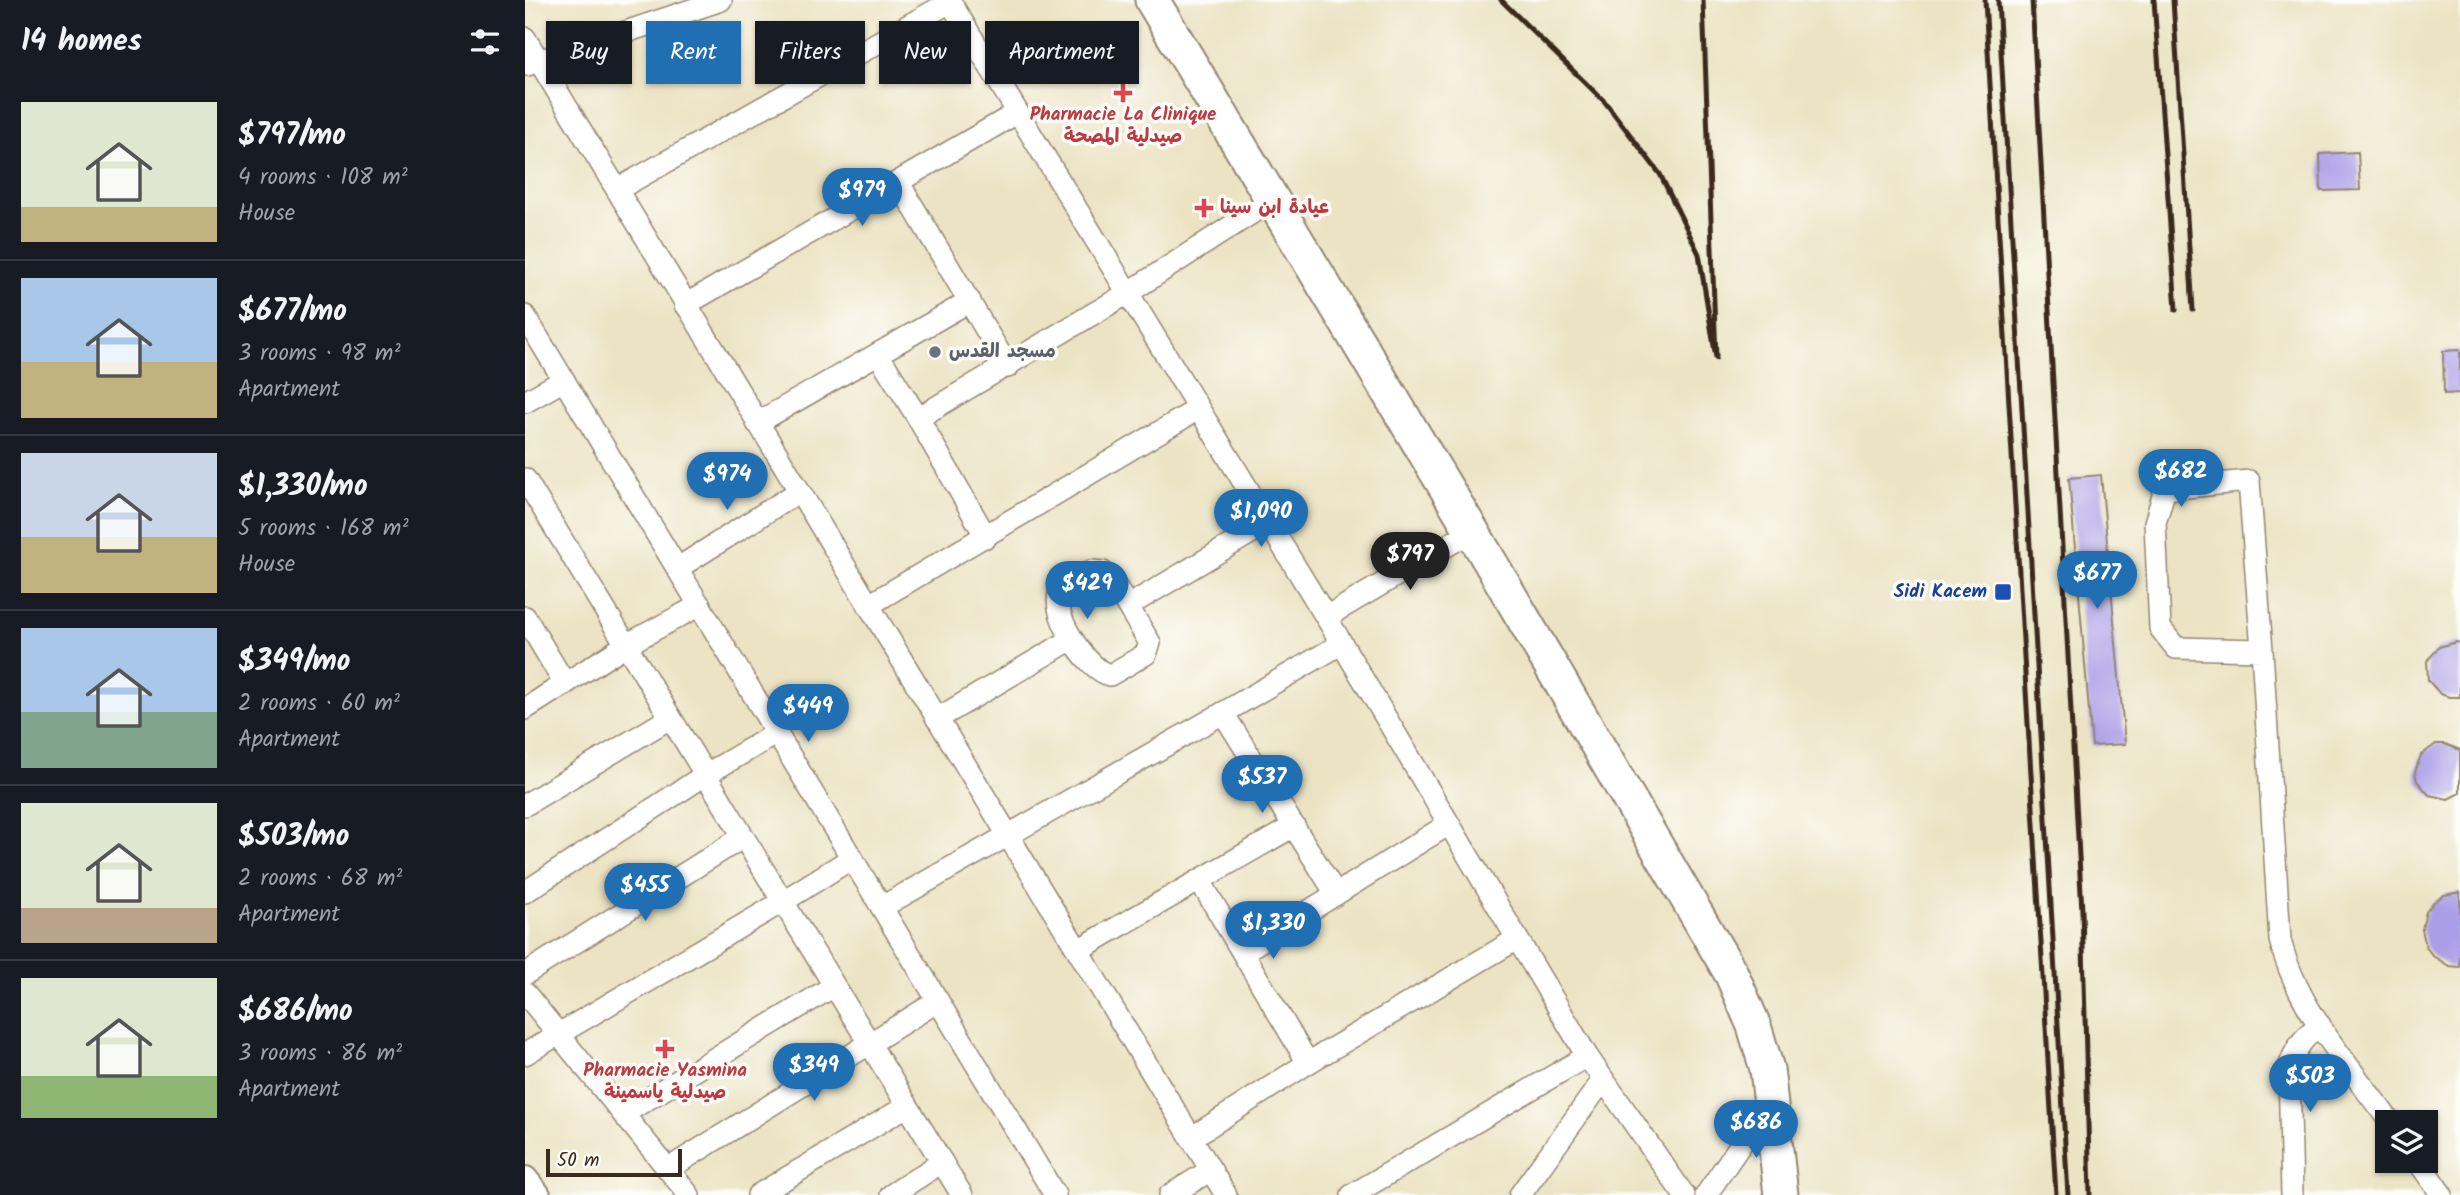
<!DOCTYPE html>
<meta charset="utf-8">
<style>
body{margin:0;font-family:Kalam,"Playpen Sans Arabic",sans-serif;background:#20242c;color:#f1f3f6;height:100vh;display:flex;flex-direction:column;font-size:26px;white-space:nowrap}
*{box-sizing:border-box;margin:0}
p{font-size:23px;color:#9ea1a6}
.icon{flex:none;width:38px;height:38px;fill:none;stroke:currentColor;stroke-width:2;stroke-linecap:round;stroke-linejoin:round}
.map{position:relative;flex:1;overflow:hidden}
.details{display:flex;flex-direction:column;background:#171b24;width:525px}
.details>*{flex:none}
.top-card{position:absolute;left:21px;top:21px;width:665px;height:63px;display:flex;gap:14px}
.tools{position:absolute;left:1850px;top:1110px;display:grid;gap:14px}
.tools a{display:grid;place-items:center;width:63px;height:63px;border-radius:0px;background:#171b24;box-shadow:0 2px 5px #0004;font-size:35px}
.scale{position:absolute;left:21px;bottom:18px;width:136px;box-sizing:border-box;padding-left:7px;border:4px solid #3b2a1e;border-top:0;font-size:19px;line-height:24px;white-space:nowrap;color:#3b2a1e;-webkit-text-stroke:5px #fdfcf7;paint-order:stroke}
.price{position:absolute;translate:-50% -60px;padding:0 16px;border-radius:24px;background:#1f6fb2;color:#fff;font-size:23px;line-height:46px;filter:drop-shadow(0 2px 4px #0008)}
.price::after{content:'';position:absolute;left:50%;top:42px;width:21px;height:16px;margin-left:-10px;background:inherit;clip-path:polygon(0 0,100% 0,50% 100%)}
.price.on{background:#222;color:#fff}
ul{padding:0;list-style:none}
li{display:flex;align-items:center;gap:21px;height:175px;padding:0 21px}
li+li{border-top:2px solid #363941}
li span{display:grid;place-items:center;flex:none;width:196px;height:140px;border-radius:0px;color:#555}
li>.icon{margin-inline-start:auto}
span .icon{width:84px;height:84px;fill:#fffc;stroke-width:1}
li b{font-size:30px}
h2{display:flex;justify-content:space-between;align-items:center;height:84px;padding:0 21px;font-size:30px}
.pill{padding:0 24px;border-radius:0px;background:#171b24;box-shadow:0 2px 5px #0004;font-size:24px;line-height:63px}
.pill.on{background:#1f6fb2;color:#fff}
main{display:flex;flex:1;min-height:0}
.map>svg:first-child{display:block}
.building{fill:#ab9ee8}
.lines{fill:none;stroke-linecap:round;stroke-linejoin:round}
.minor-casing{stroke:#938670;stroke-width:24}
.tertiary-casing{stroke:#938670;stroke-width:30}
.primary-casing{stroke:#938670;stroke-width:37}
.minor{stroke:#fff;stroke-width:21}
.tertiary{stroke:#fff;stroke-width:26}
.primary{stroke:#fff;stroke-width:33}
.rail{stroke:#3b2a1e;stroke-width:5}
.health-dot{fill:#e0444e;stroke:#fdfcf7;stroke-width:2.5}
.worship-dot{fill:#6b7280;stroke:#fdfcf7;stroke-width:2.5}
.transit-dot{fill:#1a4fb4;stroke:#fdfcf7;stroke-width:2.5}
.labels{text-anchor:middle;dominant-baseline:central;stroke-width:7;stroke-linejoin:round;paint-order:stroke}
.health-label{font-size:19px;font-weight:bold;fill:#be3a42;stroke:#fdfcf7}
.worship-label{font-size:19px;font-weight:bold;fill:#5b616d;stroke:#fdfcf7;text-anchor:start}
.transit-label{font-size:19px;font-weight:bold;fill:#164399;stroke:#fdfcf7;text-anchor:end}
</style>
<main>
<section class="details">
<h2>14 homes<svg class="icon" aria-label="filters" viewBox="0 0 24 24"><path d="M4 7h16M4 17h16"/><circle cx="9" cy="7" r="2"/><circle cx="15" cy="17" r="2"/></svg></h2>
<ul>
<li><span style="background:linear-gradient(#dfe7d0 75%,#c2b280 0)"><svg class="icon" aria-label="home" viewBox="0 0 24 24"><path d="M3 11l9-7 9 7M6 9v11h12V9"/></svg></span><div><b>$797/mo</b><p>4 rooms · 108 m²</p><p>House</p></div></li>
<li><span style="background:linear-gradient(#a9c7e8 60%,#c2b280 0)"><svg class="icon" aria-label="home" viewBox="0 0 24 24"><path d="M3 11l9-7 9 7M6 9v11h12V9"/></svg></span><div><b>$677/mo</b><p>3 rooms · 98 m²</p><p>Apartment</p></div></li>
<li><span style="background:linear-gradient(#c9d6e8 60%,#c2b280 0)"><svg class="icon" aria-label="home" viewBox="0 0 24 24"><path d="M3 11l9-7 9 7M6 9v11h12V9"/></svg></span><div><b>$1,330/mo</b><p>5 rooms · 168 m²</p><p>House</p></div></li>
<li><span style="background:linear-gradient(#a9c7e8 60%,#7fa58c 0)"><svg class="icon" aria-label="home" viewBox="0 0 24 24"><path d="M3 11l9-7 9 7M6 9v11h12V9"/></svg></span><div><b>$349/mo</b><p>2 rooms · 60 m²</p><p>Apartment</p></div></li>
<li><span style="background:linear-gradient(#dfe7d0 75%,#b9a48a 0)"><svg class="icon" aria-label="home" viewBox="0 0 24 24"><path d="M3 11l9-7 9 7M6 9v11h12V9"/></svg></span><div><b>$503/mo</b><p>2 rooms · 68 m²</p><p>Apartment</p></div></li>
<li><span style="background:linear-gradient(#dfe7d0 70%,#8fb573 0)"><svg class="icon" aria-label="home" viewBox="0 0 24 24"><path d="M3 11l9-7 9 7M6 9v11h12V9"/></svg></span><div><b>$686/mo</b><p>3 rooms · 86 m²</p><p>Apartment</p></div></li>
</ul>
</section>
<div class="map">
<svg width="1935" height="1195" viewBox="0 0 1935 1195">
<rect width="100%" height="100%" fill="#fdfcf7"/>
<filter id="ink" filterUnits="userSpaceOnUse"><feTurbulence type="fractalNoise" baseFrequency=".0143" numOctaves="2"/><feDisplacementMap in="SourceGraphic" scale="14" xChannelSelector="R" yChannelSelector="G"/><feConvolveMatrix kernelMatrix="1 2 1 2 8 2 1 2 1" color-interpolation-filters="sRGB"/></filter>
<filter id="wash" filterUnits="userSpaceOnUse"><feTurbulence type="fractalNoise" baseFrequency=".00686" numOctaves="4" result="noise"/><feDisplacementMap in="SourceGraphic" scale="28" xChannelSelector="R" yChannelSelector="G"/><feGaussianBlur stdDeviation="1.57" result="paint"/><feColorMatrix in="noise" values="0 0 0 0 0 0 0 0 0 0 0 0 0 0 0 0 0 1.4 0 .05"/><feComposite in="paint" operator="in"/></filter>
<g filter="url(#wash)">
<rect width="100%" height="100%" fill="#ebe3c3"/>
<g id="blocks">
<g class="building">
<path d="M1833 152 1835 190 1796 191 1795 154Z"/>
<path d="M1935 350V393L1919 394 1918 351Z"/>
<path d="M1576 475 1600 744 1567 746 1544 478Z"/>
<path d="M1931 642 1935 643V697H1924L1915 694 1903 680 1902 661 1914 647Z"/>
<path d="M1911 744H1920L1935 750V793L1923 799 1904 795 1892 781 1890 772 1896 755Z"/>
<path d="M1935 892V967L1924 966 1908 956 1901 947 1897 929 1901 912 1909 902 1919 895Z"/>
</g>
</g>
</g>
<g filter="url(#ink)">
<use href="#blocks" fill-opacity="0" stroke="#938670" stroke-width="2"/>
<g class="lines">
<g class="minor-casing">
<g id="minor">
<path d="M424 0 801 617 1062 1056 1159 1195"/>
<path d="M0 38 701 1195"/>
<path d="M2 65 196 0"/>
<path d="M374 183 483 367"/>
<path d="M93 189 425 2"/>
<path d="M160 305 492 113"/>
<path d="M0 316 530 1195"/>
<path d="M353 354 393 418"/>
<path d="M0 402 39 380"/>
<path d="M232 423 445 301"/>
<path d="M0 479 437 1195"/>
<path d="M461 537 393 418 603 293 747 200"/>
<path d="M153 568 273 492"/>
<path d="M566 571 578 572 588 582 625 643 621 654 585 675C564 672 524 613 535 592 539 582 556 575 566 571Z"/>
<path d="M344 605 673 409"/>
<path d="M603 606 744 522"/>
<path d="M0 617 40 684"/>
<path d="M801 617 947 531"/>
<path d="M1737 650 1651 648 1635 628 1630 523 1640 489 1724 481 1737 650 1755 940C1772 1009 1824 1065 1865 1122"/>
<path d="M0 709 101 645 175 605"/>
<path d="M698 713 811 894"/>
<path d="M412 719 547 639"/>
<path d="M0 805 145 718"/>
<path d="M675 881 783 1063"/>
<path d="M0 892 180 775 252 733"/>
<path d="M357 907 698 713 816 644"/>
<path d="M553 950 769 826"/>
<path d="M718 952 924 824"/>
<path d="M0 974 218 837"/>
<path d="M0 993 164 1195"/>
<path d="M0 1054 257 902 327 858"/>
<path d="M98 1114 309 986"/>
<path d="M666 1138 783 1063 992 939"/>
<path d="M1892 1160 1917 1195"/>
<path d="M143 1169 413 1001"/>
<path d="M233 1195 382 1106"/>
<path d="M366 1195 417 1162"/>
<path d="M645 1195 686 1170"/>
<path d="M827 1195 1062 1056"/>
<path d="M995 1195 1078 1080"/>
<path d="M1181 1195 1246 1100"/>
<path d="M1767 1195 1764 1068C1770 1048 1779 1037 1795 1025"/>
</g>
</g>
<g class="tertiary-casing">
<path id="tertiary" d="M0 1180 12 1195"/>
</g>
<g class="primary-casing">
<path id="primary" d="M627 0 947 531 1207 975 1229 1026 1242 1069 1256 1195"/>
</g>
<use href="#minor" class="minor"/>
<use href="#tertiary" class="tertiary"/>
<use href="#primary" class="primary"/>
<g class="rail">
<path d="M976 0 1080 102 1135 174 1174 254 1191 358 1178 0"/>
<path d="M1460 0 1531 1195"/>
<path d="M1473 0 1543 1195"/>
<path d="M1507 0 1557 911 1565 1195"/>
<path d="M1629 0 1651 310"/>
<path d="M1648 0 1668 310"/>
</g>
</g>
</g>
<g class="health-dot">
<path d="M594.5 82.5h7v7h7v7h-7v7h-7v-7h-7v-7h7z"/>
<path d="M675.5 197.5h7v7h7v7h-7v7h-7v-7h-7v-7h7z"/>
<path d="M136.5 1038.5h7v7h7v7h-7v7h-7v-7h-7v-7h7z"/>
</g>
<circle class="worship-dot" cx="410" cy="352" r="7"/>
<rect class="transit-dot" x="1469" y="583" width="18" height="18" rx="3.5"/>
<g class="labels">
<g class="health-label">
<text x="598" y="115">Pharmacie La Clinique<tspan x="598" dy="22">صيدلية المصحة</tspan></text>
<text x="695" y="208" text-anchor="start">عيادة ابن سينا</text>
<text x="140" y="1071">Pharmacie Yasmina<tspan x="140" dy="22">صيدلية ياسمينة</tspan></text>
</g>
<g class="worship-label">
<text x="424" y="352">مسجد القدس</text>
</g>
<g class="transit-label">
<text x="1462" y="592">Sidi Kacem</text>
</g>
</g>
</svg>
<div class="tools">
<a><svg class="icon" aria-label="layers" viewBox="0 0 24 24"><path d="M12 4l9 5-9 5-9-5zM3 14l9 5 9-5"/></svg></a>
</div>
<div class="scale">50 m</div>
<b class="price" style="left:337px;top:228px">$979</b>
<b class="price" style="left:1656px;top:509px">$682</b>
<b class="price" style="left:202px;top:512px">$974</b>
<b class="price" style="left:736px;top:549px">$1,090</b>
<b class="price on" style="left:885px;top:592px">$797</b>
<b class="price" style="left:1572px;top:611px">$677</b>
<b class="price" style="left:562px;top:621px">$429</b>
<b class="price" style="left:283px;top:744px">$449</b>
<b class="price" style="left:737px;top:815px">$537</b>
<b class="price" style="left:120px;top:923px">$455</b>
<b class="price" style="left:748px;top:961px">$1,330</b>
<b class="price" style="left:289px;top:1103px">$349</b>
<b class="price" style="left:1785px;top:1114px">$503</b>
<b class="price" style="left:1231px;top:1160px">$686</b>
<div class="top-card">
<a class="pill">Buy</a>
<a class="pill on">Rent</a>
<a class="pill">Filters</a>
<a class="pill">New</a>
<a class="pill">Apartment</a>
</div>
</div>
</main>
